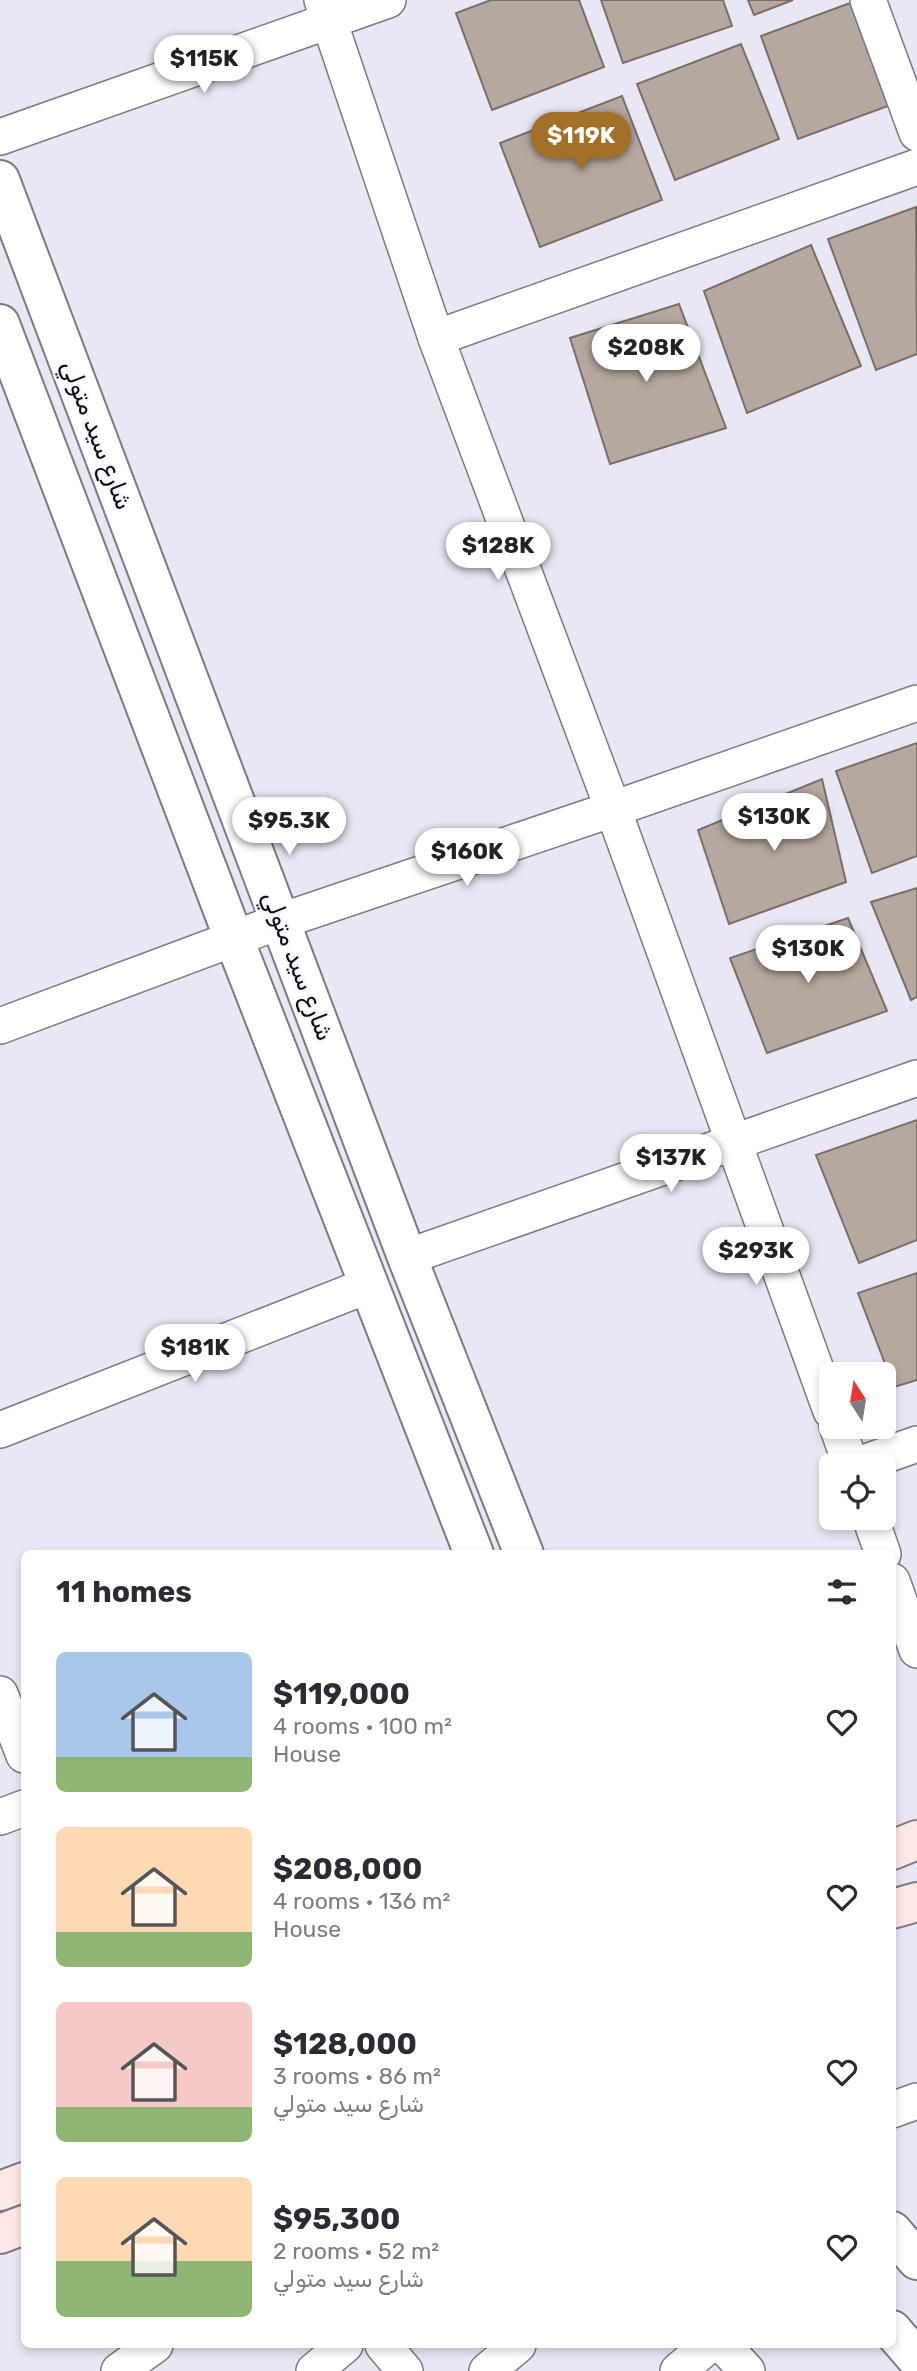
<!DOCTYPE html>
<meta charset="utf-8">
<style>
body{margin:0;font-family:Rubik,"Noto Sans Arabic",sans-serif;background:#f2f2f3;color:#2b2b33;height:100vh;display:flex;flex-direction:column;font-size:26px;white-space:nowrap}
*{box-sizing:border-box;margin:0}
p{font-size:23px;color:#7c7c81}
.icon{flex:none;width:38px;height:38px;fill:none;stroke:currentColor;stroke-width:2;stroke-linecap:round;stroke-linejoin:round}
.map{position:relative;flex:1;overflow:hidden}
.sheet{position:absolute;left:21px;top:1550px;width:875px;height:798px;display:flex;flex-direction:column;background:#fff;border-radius:10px;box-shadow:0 4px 10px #0003}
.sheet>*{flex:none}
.needle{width:46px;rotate:348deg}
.fabs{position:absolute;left:819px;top:1362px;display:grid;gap:14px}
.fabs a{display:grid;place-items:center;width:77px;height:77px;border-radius:10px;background:#fff;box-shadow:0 4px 10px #0003;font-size:35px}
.price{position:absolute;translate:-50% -60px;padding:0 16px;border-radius:24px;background:#fff;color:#222;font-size:23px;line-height:46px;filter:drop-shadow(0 2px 4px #0008)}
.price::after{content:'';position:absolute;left:50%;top:42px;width:21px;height:16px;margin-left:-10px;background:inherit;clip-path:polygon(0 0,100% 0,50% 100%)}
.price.on{background:#a27026;color:#fff}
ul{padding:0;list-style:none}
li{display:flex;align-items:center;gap:21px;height:175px;padding:0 35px}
li span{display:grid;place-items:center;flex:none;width:196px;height:140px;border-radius:10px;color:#555}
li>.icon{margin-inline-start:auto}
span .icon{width:84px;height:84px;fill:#fffc;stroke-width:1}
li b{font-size:30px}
h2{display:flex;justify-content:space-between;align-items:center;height:84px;padding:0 35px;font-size:30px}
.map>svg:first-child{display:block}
.building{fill:#b5a8a0;stroke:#7a6f67;stroke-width:2}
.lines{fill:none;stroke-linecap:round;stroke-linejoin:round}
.minor-casing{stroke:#7d7985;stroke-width:38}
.tertiary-casing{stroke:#7d7985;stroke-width:42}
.secondary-casing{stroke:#7d7985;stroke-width:42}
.minor{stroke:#fff;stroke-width:35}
.tertiary{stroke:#fff;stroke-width:38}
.secondary{stroke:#fee8e5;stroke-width:38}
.labels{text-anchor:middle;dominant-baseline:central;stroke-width:5;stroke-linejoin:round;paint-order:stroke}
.street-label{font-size:24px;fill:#0d0b10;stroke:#f7f5fd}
</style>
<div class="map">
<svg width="917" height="2371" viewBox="0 0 917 2371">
<rect width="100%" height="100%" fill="#eae7f4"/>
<g class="building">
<path d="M491 0H579L604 67 492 110 456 13Z"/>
<path d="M601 0H723L732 26 623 63Z"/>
<path d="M748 0H793L754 15Z"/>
<path d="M850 3 888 106 798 139 761 36Z"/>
<path d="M741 44 779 139 675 180 637 84Z"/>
<path d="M622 96 662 200 540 247 500 143Z"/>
<path d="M916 207 917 354 876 370 828 239Z"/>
<path d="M811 245 861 366 747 413 704 291Z"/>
<path d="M679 304 726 428 610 464 570 338Z"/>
<path d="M917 743V856L872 873 836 771Z"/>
<path d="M822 779 846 882 729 924 698 830Z"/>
<path d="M917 888V997L911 1000 871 902Z"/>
<path d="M848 918 887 1011 767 1053 730 958Z"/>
<path d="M917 1120V1240L859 1263 816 1155Z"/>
<path d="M917 1273V1380L894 1387 858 1293Z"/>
</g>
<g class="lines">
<g class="minor-casing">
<g id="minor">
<path d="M322 0 436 338 613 809 831 1411"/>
<path d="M868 0 917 133"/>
<path d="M0 137 388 0"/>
<path d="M436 338 917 167"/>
<path d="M0 1026 281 921 613 809 917 703"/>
<path d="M407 1257 917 1078"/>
<path d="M837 1426 851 1465"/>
<path d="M0 1430 369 1285"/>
<path d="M858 1465 917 1444"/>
<path d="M870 1517 883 1554"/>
<path d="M892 1581 917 1650"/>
<path d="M0 1694 24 1755"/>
<path d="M0 1817 24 1808"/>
<path d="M892 2110 917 2101"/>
<path d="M383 2345 405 2371"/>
<path d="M723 2345 747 2371"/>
<path d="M119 2371 155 2345"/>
<path d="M314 2371 345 2345"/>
<path d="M487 2371 518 2345"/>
<path d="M678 2371 709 2345"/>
</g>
</g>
<g class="tertiary-casing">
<g id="tertiary">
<path d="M0 180 407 1257 524 1554"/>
<path d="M0 324 234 939 474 1554"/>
<path d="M892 2231 917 2260"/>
<path d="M892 2330 917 2359"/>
</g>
</g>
<g class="secondary-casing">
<g id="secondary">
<path d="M892 1850 917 1840"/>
<path d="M892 1909 917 1902"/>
<path d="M0 2191 24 2182"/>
<path d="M0 2234 24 2225"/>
</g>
</g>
<use href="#minor" class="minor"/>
<use href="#tertiary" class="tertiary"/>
<use href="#secondary" class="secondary"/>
</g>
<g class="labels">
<g class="street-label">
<text transform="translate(97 435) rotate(69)">شارع سيد متولي</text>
<text transform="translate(298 966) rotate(69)">شارع سيد متولي</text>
</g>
</g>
</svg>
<div class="fabs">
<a><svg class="needle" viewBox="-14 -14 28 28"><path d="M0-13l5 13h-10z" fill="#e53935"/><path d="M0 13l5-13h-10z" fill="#7c7c81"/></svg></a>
<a><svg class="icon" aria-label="locate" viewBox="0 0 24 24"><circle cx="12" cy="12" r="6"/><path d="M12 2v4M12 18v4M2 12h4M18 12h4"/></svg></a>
</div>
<b class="price" style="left:204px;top:95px">$115K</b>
<b class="price on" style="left:581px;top:172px">$119K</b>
<b class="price" style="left:646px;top:384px">$208K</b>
<b class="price" style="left:498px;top:582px">$128K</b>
<b class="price" style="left:774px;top:853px">$130K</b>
<b class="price" style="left:289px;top:857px">$95.3K</b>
<b class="price" style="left:467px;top:888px">$160K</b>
<b class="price" style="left:808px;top:985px">$130K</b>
<b class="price" style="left:671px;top:1194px">$137K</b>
<b class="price" style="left:756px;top:1287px">$293K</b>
<b class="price" style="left:195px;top:1384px">$181K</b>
<section class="sheet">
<h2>11 homes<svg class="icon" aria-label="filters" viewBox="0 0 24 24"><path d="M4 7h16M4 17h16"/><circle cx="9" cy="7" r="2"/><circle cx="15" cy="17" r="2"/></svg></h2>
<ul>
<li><span style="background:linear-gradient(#a9c7e8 75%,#8fb573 0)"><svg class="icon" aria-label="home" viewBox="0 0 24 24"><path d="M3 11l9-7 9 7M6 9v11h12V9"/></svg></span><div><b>$119,000</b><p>4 rooms · 100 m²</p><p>House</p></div><svg class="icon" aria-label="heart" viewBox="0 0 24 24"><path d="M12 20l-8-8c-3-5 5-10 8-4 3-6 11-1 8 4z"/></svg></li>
<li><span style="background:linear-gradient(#ffd9b3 75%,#8fb573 0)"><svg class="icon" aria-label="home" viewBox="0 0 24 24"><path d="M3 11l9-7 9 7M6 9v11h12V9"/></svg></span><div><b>$208,000</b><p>4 rooms · 136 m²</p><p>House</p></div><svg class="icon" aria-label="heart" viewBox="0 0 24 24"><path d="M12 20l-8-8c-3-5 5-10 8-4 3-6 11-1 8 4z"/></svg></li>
<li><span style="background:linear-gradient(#f6c9c9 75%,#8fb573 0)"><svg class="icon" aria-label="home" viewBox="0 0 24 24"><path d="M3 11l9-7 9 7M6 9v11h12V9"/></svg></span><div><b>$128,000</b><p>3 rooms · 86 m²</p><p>شارع سيد متولي</p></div><svg class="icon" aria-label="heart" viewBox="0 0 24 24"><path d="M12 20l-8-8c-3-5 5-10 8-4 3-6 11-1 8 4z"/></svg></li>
<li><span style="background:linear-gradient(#ffd9b3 60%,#8fb573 0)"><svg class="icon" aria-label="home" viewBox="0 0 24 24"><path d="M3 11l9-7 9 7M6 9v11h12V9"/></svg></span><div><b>$95,300</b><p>2 rooms · 52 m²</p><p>شارع سيد متولي</p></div><svg class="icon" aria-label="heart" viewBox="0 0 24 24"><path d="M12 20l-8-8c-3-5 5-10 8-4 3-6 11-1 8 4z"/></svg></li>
</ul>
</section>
</div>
